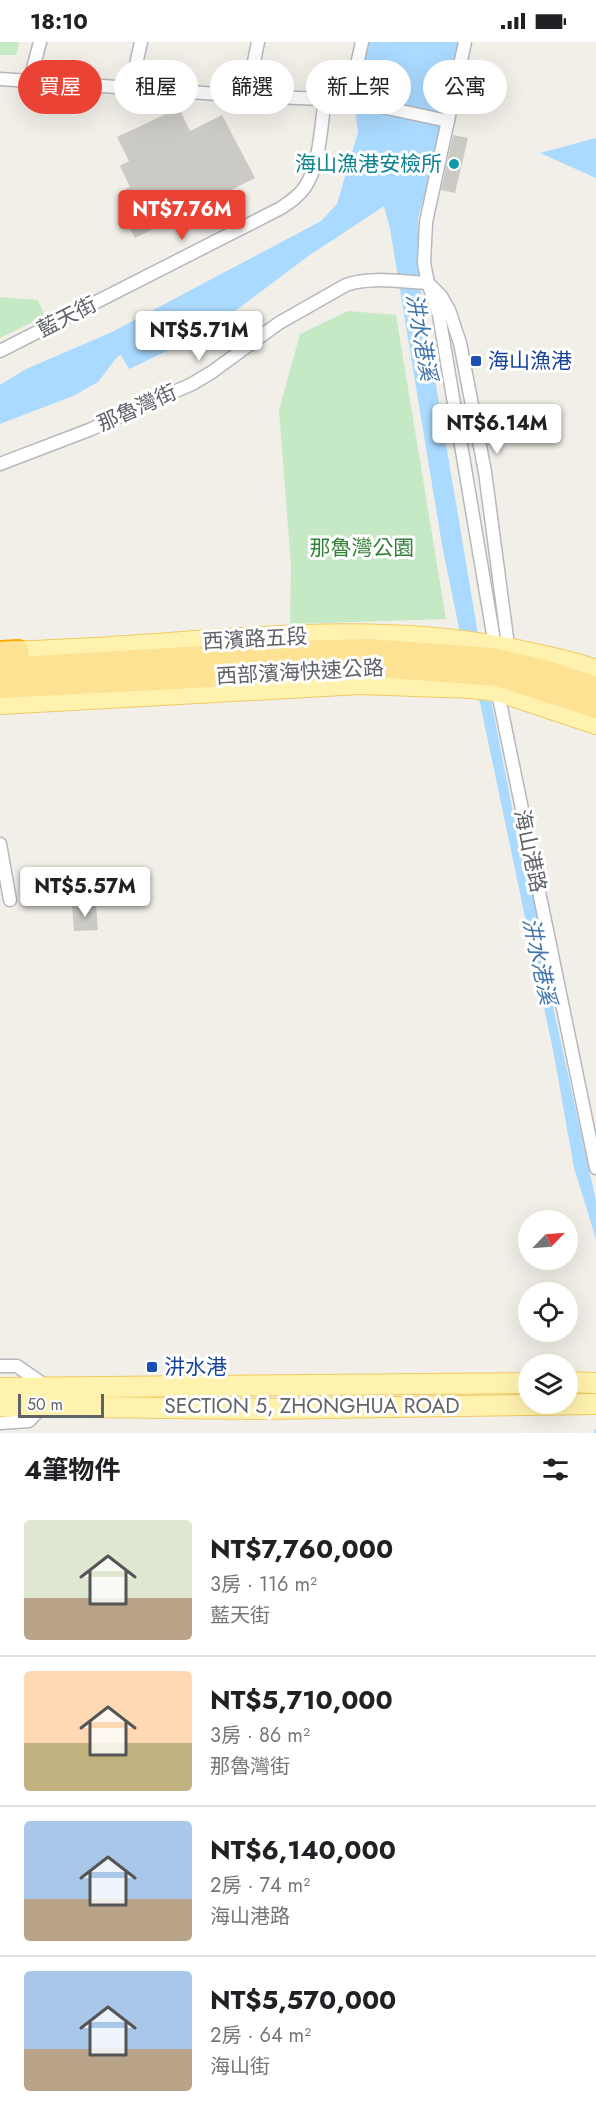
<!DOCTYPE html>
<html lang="zh-TW">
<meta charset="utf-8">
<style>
body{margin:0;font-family:Jost,"Noto Sans TC",sans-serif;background:#f2f2f2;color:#202124;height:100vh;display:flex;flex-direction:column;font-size:22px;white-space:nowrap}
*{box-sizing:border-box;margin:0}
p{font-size:20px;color:#757577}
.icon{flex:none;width:33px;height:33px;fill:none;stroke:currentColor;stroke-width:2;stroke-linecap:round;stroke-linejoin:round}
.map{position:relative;height:1391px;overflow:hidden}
.sheet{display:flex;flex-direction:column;background:#fff;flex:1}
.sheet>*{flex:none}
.top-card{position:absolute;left:18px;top:18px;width:561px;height:54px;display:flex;gap:12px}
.needle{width:39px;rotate:65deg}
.buttons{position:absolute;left:518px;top:1168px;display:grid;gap:12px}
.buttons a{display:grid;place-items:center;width:60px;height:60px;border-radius:50%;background:#fff;box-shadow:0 6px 24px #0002;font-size:30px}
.scale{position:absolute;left:18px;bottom:15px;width:86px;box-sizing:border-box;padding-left:6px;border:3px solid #5f6368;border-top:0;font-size:16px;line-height:21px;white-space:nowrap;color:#5f6368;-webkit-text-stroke:4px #fff;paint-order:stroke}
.price{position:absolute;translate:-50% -51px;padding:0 14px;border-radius:6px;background:#fff;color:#222;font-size:20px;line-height:39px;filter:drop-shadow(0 2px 3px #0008)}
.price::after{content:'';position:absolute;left:50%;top:36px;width:18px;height:14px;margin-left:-9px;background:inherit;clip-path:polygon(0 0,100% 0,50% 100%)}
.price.current{background:#ea4335;color:#fff}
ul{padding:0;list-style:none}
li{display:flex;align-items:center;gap:18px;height:150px;padding:0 24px}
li+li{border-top:2px solid #e0e0e0}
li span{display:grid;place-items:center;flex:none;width:168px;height:120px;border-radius:6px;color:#555}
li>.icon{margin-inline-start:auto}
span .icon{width:72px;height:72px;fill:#fffc;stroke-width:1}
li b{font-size:26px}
h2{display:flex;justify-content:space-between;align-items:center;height:72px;padding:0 24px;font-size:26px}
.chip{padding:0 21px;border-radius:27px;background:#fff;box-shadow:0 6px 24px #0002;font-size:21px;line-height:54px}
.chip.current{background:#ea4335;color:#fff}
.status{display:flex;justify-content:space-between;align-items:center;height:42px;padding:0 30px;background:#fff;direction:ltr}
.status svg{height:16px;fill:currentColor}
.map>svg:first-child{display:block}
.green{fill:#c5e8c5}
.water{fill:#aadaff}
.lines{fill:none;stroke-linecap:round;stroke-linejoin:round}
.stream{stroke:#aadaff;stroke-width:4}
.building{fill:#cccac5}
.street-casing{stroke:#b5b8bc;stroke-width:15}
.primary-casing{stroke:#f2c960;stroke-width:22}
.highway-casing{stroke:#f9ab00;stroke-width:26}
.street{stroke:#fff;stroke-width:12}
.primary{stroke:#fff2af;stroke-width:20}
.highway{stroke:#fde293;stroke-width:22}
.culture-dot{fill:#0f9aa8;stroke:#fff;stroke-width:2}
.transit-dot{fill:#1a4fb4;stroke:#fff;stroke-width:2}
.labels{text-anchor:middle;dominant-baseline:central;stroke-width:6;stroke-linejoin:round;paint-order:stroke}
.culture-label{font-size:21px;fill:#0d838f;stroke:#fff;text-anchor:end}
.street-label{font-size:21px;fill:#5f6368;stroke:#fff}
.transit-label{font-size:21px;fill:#164399;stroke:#fff;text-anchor:start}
.park-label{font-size:21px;fill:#348238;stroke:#fff}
.water-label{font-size:22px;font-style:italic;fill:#4174aa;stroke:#fff}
</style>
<div class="status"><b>18:10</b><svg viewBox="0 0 49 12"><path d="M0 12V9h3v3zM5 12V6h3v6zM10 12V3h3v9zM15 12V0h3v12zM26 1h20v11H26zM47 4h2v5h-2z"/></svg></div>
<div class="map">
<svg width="596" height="1391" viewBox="0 0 596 1391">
<rect width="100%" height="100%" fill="#f1efe8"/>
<g class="green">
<path d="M0 0H19L16 13H0Z"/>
<path d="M0 255 38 258 45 274 0 296Z"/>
<path d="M348 269 396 273 446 577 290 582 291 523 279 368 300 292Z"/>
</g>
<g class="water">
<path d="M362 0H465L449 69 418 176V218L422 260 478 592 513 770 532 849 554 969 596 1159V1197L574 1126 554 1013 480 661 459 586 442 503 390 187 384 164 307 215 227 275 198 294 129 327 121 313 117 315 98 340 73 354 0 382V343L24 328 112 290 321 179 337 162 358 90 352 41Z"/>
<path d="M596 96V136L540 111Z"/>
</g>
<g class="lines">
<path class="stream" d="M596 1391V1389"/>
</g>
<g class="building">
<path d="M179 66 190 89 222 73 255 136 135 196 125 176 137 170 125 147 130 145 120 124 129 119 117 95Z"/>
<path d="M453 93 468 96 455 151 441 148Z"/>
<path d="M96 862 98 888 74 889 72 863Z"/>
</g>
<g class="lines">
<g class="street-casing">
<g id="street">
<path d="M465 0 426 180 424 221 428 241 439 273 493 592 494 611"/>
<path d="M0 37 247 54 349 58 448 79"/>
<path d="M30 38 40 0"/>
<path d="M131 45 141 0"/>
<path d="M247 54 258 0"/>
<path d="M349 58 362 0"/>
<path d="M431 244 441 254 449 268 460 301 485 430 509 611"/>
<path d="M0 309 281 166C290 160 299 154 305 145 320 123 321 83 325 57"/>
<path d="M0 422 89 388 192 342 212 330 279 281 346 243C369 234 403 240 428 241"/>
<path d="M497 646 596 1126"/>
<path d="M0 802 10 858"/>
<path d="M0 1324H17L47 1345"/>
<path d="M0 1381 29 1379 43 1364"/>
</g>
</g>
<g class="primary-casing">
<g id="primary">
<path d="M3 610C33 610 64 607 94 606 233 598 374 579 512 607 540 613 569 618 596 628"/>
<path d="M0 662 360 642 472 646 497 649 596 682"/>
<path d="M567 1340 596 1341"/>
<path d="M0 1346 528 1341"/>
<path d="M0 1364 261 1367 596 1362"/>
</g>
</g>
<g class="highway-casing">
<g id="highway">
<path d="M0 611 18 610"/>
<path d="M0 627 287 610 368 608 493 617 544 629 596 646"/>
<path d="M0 645 213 634 297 627 378 624 497 633 596 665"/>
</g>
</g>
<use href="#street" class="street"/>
<use href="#primary" class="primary"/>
<use href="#highway" class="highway"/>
</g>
<circle class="culture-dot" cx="454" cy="122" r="6"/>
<g class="transit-dot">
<rect x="470" y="313" width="12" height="12" rx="3"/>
<rect x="146" y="1319" width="12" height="12" rx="3"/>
</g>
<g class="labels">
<g class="culture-label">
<text x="442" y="122">海山漁港安檢所</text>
</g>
<g class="street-label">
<text transform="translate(67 275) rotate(-27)">藍天街</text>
<text transform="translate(137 366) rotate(-24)">那魯灣街</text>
<text transform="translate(255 597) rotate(-3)">西濱路五段</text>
<text transform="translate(300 630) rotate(-3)">西部濱海快速公路</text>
<text transform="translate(530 809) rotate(78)">海山港路</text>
<text x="312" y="1364">SECTION 5, ZHONGHUA ROAD</text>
</g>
<g class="transit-label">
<text x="488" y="319">海山漁港</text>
<text x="164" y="1325">汫水港</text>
</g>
<g class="park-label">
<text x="362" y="506">那魯灣公園</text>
</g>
<g class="water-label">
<text transform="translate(422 295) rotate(80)">汫水港溪</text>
<text transform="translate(540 919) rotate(78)">汫水港溪</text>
</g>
</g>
</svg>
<div class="buttons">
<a><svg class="needle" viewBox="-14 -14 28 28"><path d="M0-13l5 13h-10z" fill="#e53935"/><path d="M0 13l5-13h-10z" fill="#757577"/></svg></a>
<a><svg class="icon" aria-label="locate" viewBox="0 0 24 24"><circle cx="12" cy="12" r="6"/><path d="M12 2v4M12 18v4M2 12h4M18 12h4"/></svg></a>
<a><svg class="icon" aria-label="layers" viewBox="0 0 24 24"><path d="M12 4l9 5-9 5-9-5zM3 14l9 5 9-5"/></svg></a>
</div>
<div class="scale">50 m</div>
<b class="price current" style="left:182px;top:199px">NT$7.76M</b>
<b class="price" style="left:199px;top:320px">NT$5.71M</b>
<b class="price" style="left:497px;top:413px">NT$6.14M</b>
<b class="price" style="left:85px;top:876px">NT$5.57M</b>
<div class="top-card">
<a class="chip current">買屋</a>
<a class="chip">租屋</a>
<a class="chip">篩選</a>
<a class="chip">新上架</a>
<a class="chip">公寓</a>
</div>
</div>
<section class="sheet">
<h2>4筆物件<svg class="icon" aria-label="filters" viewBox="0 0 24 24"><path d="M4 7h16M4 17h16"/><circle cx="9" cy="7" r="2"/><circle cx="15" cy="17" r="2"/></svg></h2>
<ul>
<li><span style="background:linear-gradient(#dfe7d0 65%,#b9a48a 0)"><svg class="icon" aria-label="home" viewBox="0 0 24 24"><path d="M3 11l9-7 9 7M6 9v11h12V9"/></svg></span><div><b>NT$7,760,000</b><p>3房 · 116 m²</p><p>藍天街</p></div></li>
<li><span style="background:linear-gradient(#ffd9b3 60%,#c2b280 0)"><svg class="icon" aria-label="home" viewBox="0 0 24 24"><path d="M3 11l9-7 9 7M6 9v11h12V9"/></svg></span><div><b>NT$5,710,000</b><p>3房 · 86 m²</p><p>那魯灣街</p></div></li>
<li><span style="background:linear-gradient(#a9c7e8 65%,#b9a48a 0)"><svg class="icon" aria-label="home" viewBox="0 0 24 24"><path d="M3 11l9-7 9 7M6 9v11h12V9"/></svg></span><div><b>NT$6,140,000</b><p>2房 · 74 m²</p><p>海山港路</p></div></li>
<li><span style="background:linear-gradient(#a9c7e8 65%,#b9a48a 0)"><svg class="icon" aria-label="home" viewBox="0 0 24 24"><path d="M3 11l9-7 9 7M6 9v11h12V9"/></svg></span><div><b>NT$5,570,000</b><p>2房 · 64 m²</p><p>海山街</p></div></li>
</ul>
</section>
